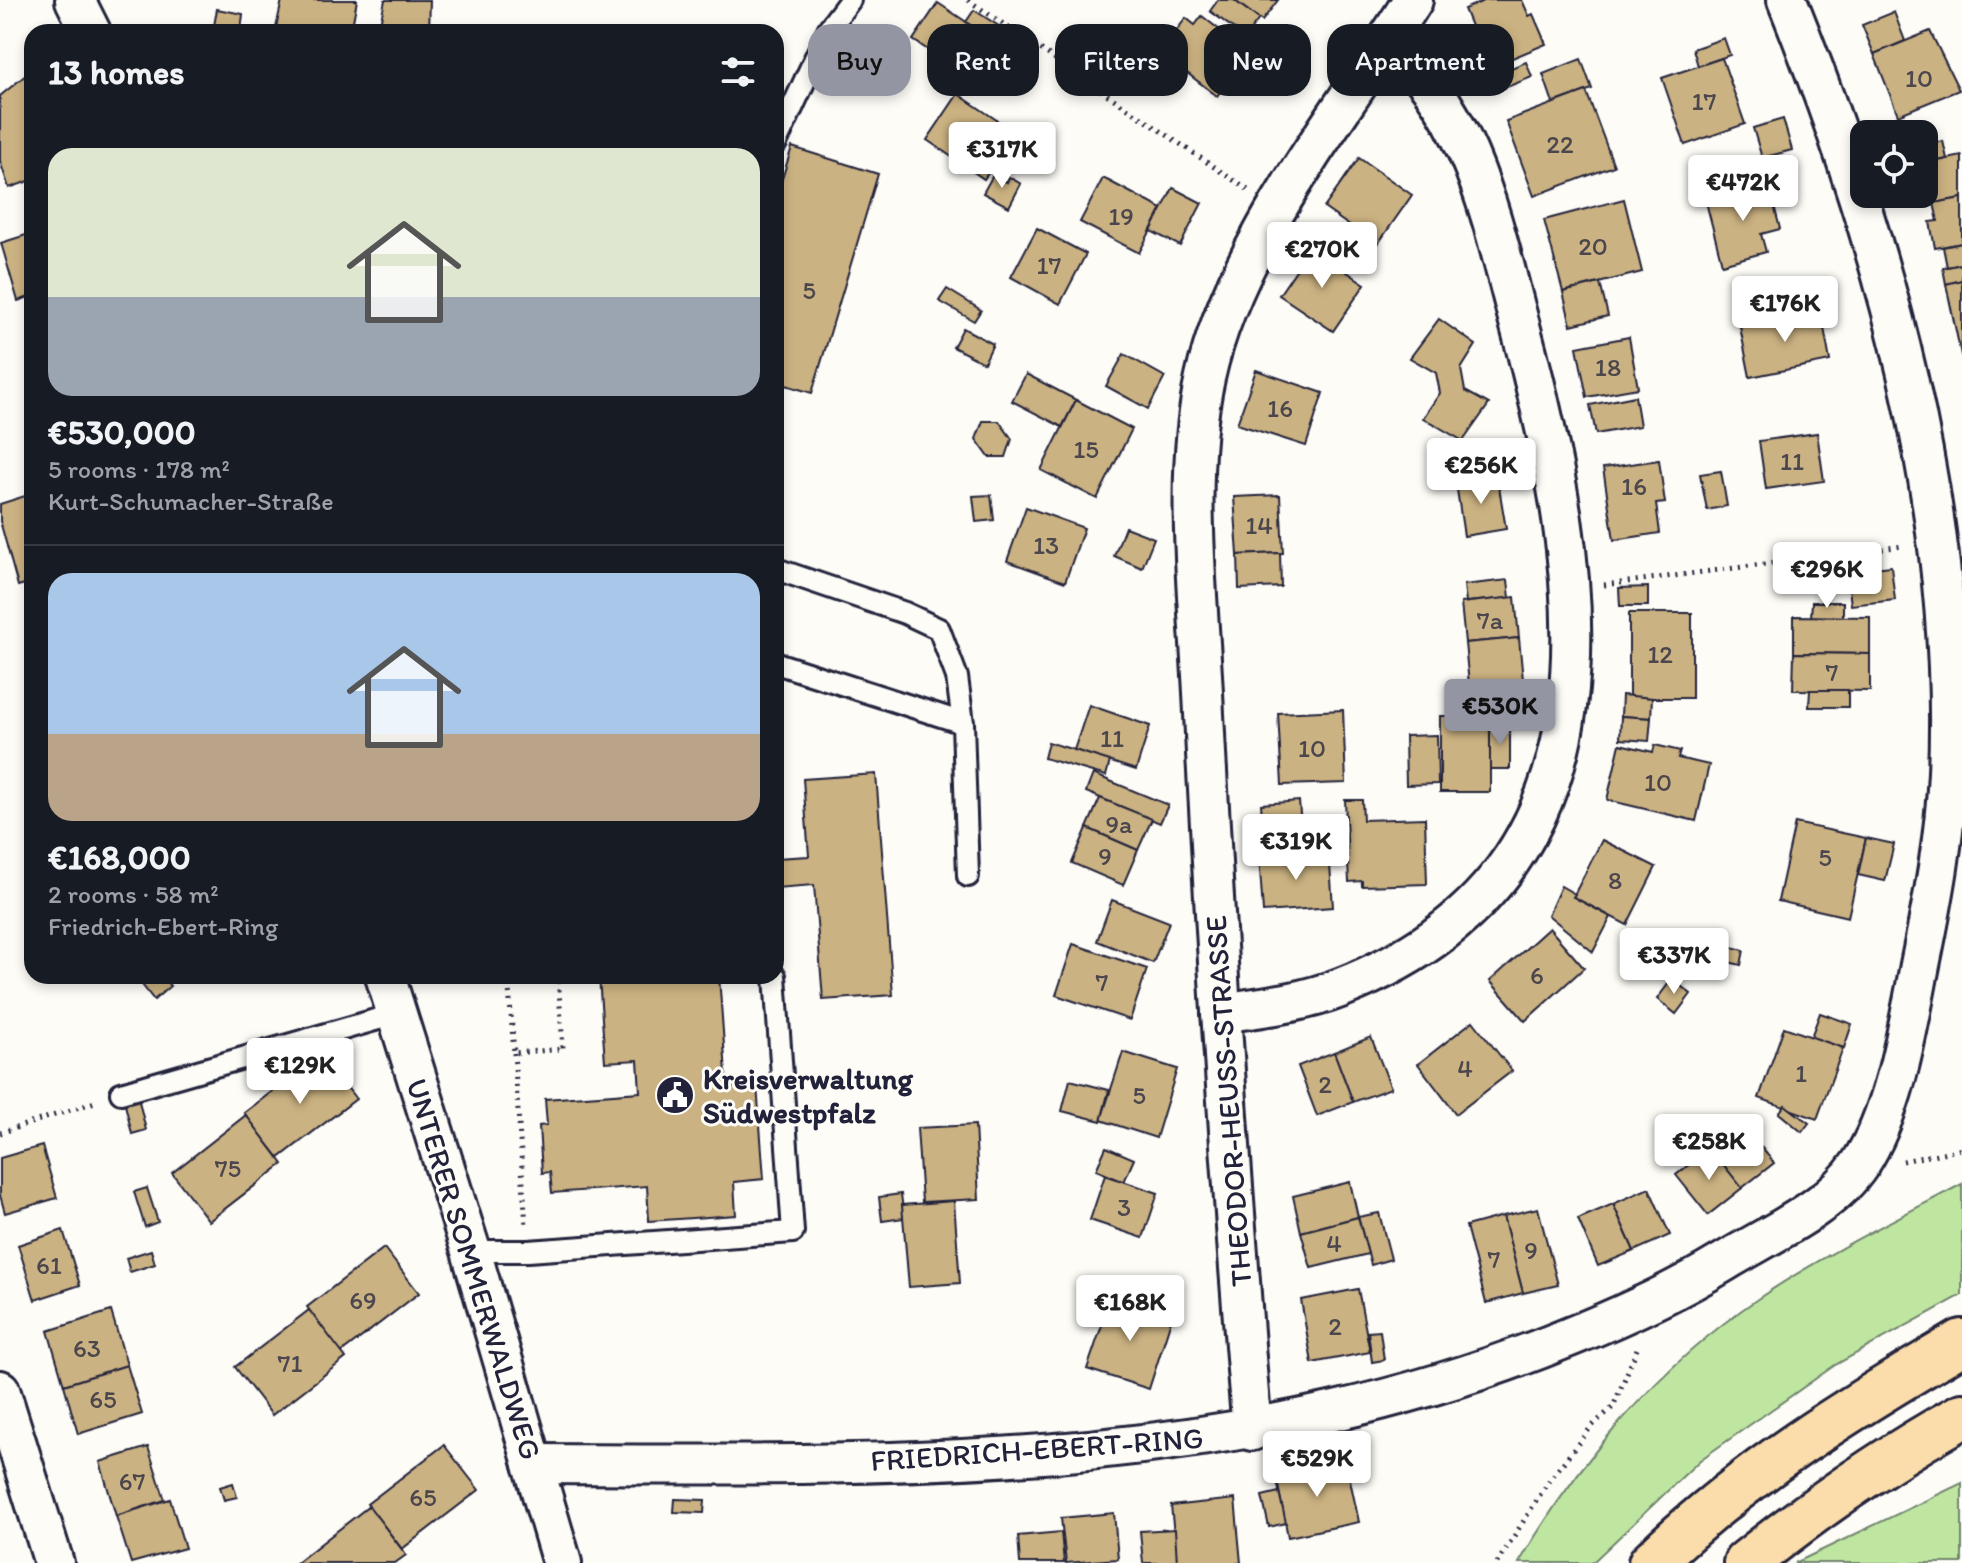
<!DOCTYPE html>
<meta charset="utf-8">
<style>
body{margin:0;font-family:Itim,sans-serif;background:#20242c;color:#f1f3f6;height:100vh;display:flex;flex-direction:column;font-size:30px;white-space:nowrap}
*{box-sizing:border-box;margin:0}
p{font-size:26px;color:#9ea1a6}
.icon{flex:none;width:44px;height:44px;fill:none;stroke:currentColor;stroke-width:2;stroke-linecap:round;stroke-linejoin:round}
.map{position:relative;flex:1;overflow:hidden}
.side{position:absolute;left:24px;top:24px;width:760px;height:960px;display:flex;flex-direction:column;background:#171b24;border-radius:24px;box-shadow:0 4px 12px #0003}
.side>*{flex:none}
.banner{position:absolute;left:808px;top:24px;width:760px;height:72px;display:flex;gap:16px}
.buttons{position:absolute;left:1850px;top:120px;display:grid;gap:16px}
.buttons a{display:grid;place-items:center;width:88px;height:88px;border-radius:16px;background:#171b24;box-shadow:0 4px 12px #0003;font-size:40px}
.price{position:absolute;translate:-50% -68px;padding:0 18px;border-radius:8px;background:#fff;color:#222;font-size:26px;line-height:52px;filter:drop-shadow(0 2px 4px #0008)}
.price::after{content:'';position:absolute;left:50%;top:48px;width:24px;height:18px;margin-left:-12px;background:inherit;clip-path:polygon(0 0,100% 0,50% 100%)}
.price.selected{background:#9495a2;color:#111}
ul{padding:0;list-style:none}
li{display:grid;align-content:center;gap:16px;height:424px;padding:0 24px}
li+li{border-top:2px solid #363941}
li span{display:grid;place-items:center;height:248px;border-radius:24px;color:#555}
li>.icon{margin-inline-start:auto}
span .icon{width:144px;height:144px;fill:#fffc;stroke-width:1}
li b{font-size:34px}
h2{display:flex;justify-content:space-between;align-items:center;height:96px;padding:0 24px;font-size:34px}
.tag{padding:0 28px;border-radius:24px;background:#171b24;box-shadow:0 4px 12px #0003;font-size:28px;line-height:72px}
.tag.selected{background:#9495a2;color:#111}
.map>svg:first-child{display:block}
.green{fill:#bfe6a1;stroke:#70846e;stroke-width:2}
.building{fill:#cbb282;stroke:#22223b;stroke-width:2}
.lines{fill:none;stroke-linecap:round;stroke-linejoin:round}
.service-casing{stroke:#22223b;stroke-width:26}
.minor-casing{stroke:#22223b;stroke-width:44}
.trunk-casing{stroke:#22223b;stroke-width:50}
.path{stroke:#22223b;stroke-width:5;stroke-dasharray:2 6;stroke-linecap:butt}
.service{stroke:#fdfcf7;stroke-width:20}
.minor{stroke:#fdfcf7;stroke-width:38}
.trunk{stroke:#fbddab;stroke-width:44}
.labels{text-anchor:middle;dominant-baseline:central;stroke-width:6;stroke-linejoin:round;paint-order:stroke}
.number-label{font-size:26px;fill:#4c464d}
.poi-label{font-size:30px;font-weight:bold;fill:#22223b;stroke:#fdfcf7;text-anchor:start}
.street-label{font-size:30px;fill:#22223b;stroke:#fdfcf7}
</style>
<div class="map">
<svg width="1962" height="1563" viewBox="0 0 1962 1563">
<rect width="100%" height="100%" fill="#fdfcf7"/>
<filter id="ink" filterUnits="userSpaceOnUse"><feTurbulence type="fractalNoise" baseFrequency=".0125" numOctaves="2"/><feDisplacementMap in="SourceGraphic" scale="16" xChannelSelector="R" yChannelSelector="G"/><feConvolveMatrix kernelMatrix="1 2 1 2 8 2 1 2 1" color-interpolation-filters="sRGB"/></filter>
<g filter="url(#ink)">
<g class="green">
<path d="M1962 1184V1295L1835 1365 1700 1460 1592 1563H1519C1579 1460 1660 1365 1759 1298 1823 1255 1894 1220 1962 1184Z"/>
<path d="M1962 1483V1563H1795Z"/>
</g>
<g class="building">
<path d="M282 0H357L351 32H298L276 28Z"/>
<path d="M385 0H430L429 32H396V25L380 24Z"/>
<path d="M1218 0H1234L1259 19 1245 37 1210 11Z"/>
<path d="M1234 0H1278L1262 21Z"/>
<path d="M1486 0H1522L1529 16 1533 14 1546 44 1488 68 1464 9Z"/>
<path d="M938 3 986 35 961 72 913 40Z"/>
<path d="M217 9 243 14 241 31 214 26Z"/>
<path d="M974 10 1005 30 997 42 966 22Z"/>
<path d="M1894 12 1905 41 1874 54 1862 25Z"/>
<path d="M1202 16 1249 53 1217 96 1169 59 1179 46 1170 39 1186 18 1195 25Z"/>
<path d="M1930 31 1959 90 1898 115 1874 54Z"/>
<path d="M1724 38 1730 55 1698 66 1693 49Z"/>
<path d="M1722 58 1745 124 1685 145 1662 78Z"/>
<path d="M1581 59 1592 89 1553 103 1543 74Z"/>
<path d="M1526 62 1532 77 1502 89 1496 74Z"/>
<path d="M32 70V180L9 188 0 161V96Z"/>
<path d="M1586 91 1614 166 1534 196 1506 121Z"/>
<path d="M958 94 1016 133 984 179 927 140Z"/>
<path d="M1783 119 1792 150 1762 158 1753 128Z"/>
<path d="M1943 141 1947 159 1924 164V145Z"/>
<path d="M792 147 878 174 812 393 776 382V198Z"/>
<path d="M1962 156V198L1934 203 1932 190 1924 191V164Z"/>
<path d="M1359 158 1412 195 1377 245 1324 208Z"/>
<path d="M993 175 1007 182 1009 177 1021 184 1009 207 983 193Z"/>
<path d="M1103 178 1162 209 1139 253 1080 222Z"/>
<path d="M1769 185 1780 229 1761 234 1766 252 1722 264 1706 202Z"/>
<path d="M1173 188 1202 203 1180 246 1151 231Z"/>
<path d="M1962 198V243L1935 248 1930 222 1938 221 1934 203Z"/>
<path d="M1624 199 1642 272 1563 292 1544 220Z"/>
<path d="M1350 227 1377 245 1365 264 1337 246Z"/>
<path d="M1037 228 1086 254 1060 304 1011 277Z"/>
<path d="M32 233V296L18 301 1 243Z"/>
<path d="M1962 243V264L1947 267 1943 247Z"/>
<path d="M1311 248 1365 284 1333 331 1279 295Z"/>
<path d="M1962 264V280L1946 284 1943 268Z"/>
<path d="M1962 280V354L1961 355 1946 284Z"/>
<path d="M1600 283 1608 316 1571 325 1563 292Z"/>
<path d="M947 289 981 310 974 321 939 301Z"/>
<path d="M1770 296 1775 318 1740 326 1735 305Z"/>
<path d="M1821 311 1830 361 1750 377 1740 327Z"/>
<path d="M1439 319 1476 345 1461 369 1465 391 1489 404 1463 441 1423 418 1440 393 1436 373 1410 358Z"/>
<path d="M963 328 993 344 984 363 953 347Z"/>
<path d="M1629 337 1638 388 1587 397 1577 347Z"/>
<path d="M1124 354 1165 377 1148 409 1106 386Z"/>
<path d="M1256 370 1323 393 1306 446 1237 424Z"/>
<path d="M1026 374 1076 400 1062 427 1012 401Z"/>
<path d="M1635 396 1640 426 1596 434 1590 405Z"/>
<path d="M1076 400 1132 429 1097 499 1041 470Z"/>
<path d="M983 421H999L1012 439 1006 457H989L976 439Z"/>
<path d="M1817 433 1824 481 1766 489 1759 441Z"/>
<path d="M1498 451 1502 474 1438 487 1433 464Z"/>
<path d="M1659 460 1665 503 1656 504 1660 533 1614 540 1603 468Z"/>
<path d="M1721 471 1727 506 1707 510 1700 474Z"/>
<path d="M1497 475 1506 529 1464 536 1456 483Z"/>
<path d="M31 494 32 582 18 586 0 521V504Z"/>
<path d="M991 495 994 520 976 522 973 496Z"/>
<path d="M1280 495 1283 553 1238 555 1234 497Z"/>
<path d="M1026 507 1084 528 1065 582 1007 561Z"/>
<path d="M1125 527 1154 538 1142 568 1114 556Z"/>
<path d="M1280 553 1281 587 1239 589 1238 555Z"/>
<path d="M1891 566 1895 600 1851 605 1847 571Z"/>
<path d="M1508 580 1510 598 1466 602 1464 585Z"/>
<path d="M1648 587V606H1620L1619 588Z"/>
<path d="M1515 597 1519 638 1465 643 1461 603Z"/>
<path d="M1812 602H1843V617H1811Z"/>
<rect x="1629" y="613" width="63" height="85"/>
<path d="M1794 616 1870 617V654L1794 653Z"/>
<path d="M1519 638 1523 680 1469 685 1465 643Z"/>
<path d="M1794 653 1870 654V691L1793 690Z"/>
<path d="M1512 681 1515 698 1483 702 1481 685Z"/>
<path d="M1810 690H1848V707H1809Z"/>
<path d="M1622 695 1652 698 1651 718 1621 716Z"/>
<path d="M1089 705 1150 726 1136 770 1074 750Z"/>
<path d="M1343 710 1346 783 1282 785 1278 713Z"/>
<rect x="1440" y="716" width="50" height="76"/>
<path d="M1621 716 1651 718 1649 741 1620 739Z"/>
<rect x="1490" y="725" width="20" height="44"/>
<path d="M1437 735 1438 784 1406 785 1405 736Z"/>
<path d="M1048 742 1110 761 1106 776 1044 758Z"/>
<path d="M1620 744 1653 752 1655 745 1680 751 1678 758 1709 765 1696 821 1607 800Z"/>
<path d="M876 774 893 995 823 1000 814 885 776 888V858L809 856 803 779Z"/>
<path d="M1093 774 1168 805 1160 823 1086 792Z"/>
<path d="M1100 798 1152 819 1138 850 1087 828Z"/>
<path d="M1345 800H1362L1363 820 1425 818 1427 884 1362 886V881L1349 882Z"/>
<path d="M1299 801 1303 853 1265 856 1261 804Z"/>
<path d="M1795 823 1866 838 1848 917 1778 901Z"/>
<path d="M1087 828 1138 850 1123 885 1072 863Z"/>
<path d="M1866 838 1894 844 1885 881 1858 875Z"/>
<path d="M1602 840 1656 867 1627 925 1573 897Z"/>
<path d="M1329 851 1333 907 1263 912 1259 856Z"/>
<path d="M1561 886 1575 894 1573 897 1611 917 1593 952 1548 915Z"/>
<path d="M1112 900 1169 922 1153 963 1097 941Z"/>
<path d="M1549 928 1584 968 1525 1021 1490 981Z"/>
<path d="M1073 944 1147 969 1130 1020 1056 995Z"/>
<path d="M1731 947 1744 950 1741 965 1728 962Z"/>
<path d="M145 976H162L170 986 154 1000 139 981Z"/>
<path d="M599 976H719L727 1087 757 1085 764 1179 734 1182 736 1215 649 1221 647 1186 552 1193 550 1172 542 1173 539 1126 547 1125 545 1099 640 1092 638 1060 605 1062Z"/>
<path d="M1672 979 1691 994 1676 1014 1657 999Z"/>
<path d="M1820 1013 1852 1024 1844 1048 1811 1037Z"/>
<path d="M1473 1021 1512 1071 1456 1114 1418 1064Z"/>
<path d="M1784 1027 1843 1048 1817 1119 1759 1098Z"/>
<path d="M1371 1037 1391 1088 1353 1102 1334 1052Z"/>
<path d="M1123 1052 1177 1069 1156 1138 1101 1120Z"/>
<path d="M1334 1052 1353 1102 1317 1116 1298 1066Z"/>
<path d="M321 1054 356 1099 279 1158 244 1113Z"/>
<path d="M1070 1080 1109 1090 1101 1121 1062 1111Z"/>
<path d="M138 1097 146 1130 132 1134 124 1100Z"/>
<path d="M1785 1105 1809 1123 1802 1132 1779 1113Z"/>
<path d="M246 1115 283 1164 209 1221 172 1173Z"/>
<path d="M1742 1123 1774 1163 1742 1188 1710 1148Z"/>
<path d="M975 1125 979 1199 922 1202 917 1128Z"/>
<path d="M42 1146 57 1198 5 1213 0 1195V1158Z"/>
<path d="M1106 1147 1134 1159 1124 1182 1096 1170Z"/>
<path d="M1710 1148 1742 1188 1708 1215 1676 1175Z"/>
<path d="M1105 1175 1158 1193 1143 1238 1090 1220Z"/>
<path d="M1350 1182 1358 1217 1301 1232 1293 1196Z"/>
<path d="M147 1188 158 1222 145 1227 134 1192Z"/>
<path d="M1649 1188 1670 1235 1634 1251 1613 1204Z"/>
<path d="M901 1194 904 1218 882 1221 879 1197Z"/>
<path d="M954 1201 960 1283 909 1287 902 1205Z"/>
<path d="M1613 1204 1634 1251 1598 1266 1578 1219Z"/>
<path d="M1538 1208 1558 1285 1523 1293 1503 1216Z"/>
<path d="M1379 1213 1391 1259 1371 1265 1358 1217Z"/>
<path d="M1503 1216 1523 1293 1486 1303 1466 1226Z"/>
<path d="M1358 1217 1368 1254 1311 1268 1301 1232Z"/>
<path d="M63 1230 80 1285 35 1300 18 1245Z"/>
<path d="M384 1248 419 1293 341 1353 307 1307Z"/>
<path d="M151 1250 155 1264 130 1272 126 1258Z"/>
<path d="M1358 1289 1370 1352 1312 1363 1301 1300Z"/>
<path d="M1112 1296 1172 1317 1149 1389 1087 1369Z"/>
<path d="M309 1310 346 1358 272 1415 235 1367Z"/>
<path d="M111 1311 127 1365 64 1385 48 1331Z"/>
<path d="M1380 1331 1384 1360 1372 1362 1368 1332Z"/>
<path d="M127 1365 142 1414 78 1434 64 1385Z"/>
<path d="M444 1445 479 1490 402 1549 367 1504Z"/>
<path d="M148 1447 165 1500 116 1516 100 1462Z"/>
<path d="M1346 1461 1359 1522 1288 1537 1276 1475Z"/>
<path d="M233 1483 237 1497 224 1500 220 1487Z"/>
<path d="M1279 1492 1286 1523 1269 1527 1262 1496Z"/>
<path d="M170 1499 185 1548 131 1563 116 1516Z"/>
<path d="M675 1499 705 1500 704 1513 674 1512Z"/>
<path d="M1235 1499 1241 1563H1177L1171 1506Z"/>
<path d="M369 1506 406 1555 395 1563H296Z"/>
<path d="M1114 1513 1118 1559 1066 1563 1061 1518Z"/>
<path d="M1175 1529 1177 1563H1143L1140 1531Z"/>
<path d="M1061 1532 1064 1563H1020L1018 1536Z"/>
</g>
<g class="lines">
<g class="service-casing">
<g id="service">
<path d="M776 143 829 28 850 0"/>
<path d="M776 569 905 613 939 629 957 677 963 723 968 876"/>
<path d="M776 663 963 723"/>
<path d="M121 1093 396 1014"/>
<path d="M471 1251H528L793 1232 775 976"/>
</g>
</g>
<g class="minor-casing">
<g id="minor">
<path d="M75 0 91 32"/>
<path d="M385 976 471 1251 562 1563"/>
<path d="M1221 1013C1261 1007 1302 1003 1340 988 1640 872 1586 572 1519 322 1493 225 1471 106 1387 42"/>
<path d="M0 1390 54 1563"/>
<path d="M1252 1431C1232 1192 1216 953 1204 714 1200 609 1182 480 1205 378 1234 244 1341 116 1413 0"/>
<path d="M533 1464C888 1465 1237 1475 1572 1336 1624 1315 1675 1292 1724 1262 1768 1235 1831 1208 1860 1164 1895 1111 1908 1027 1920 965 1933 901 1945 838 1948 772 1959 509 1884 242 1787 0"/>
</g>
</g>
<g class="trunk-casing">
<g id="trunk">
<path d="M1651 1563C1743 1473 1852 1407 1962 1342"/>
<path d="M1746 1563C1815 1508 1885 1459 1962 1416"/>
</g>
</g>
<g class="path">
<path d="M968 0 1248 190"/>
<path d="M1604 585 1903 546"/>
<path d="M508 976 514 1053 563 1049 558 976"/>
<path d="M421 978 448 976"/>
<path d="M514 1053 526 1226"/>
<path d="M0 1133 98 1101"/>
<path d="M1903 1161 1962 1149"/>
<path d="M1497 1563 1549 1481 1591 1427 1613 1407 1637 1349"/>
</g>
<use href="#service" class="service"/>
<use href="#minor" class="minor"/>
<use href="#trunk" class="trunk"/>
</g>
</g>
<defs>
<g id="civic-disc" transform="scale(2)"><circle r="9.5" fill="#22223b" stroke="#fdfcf7"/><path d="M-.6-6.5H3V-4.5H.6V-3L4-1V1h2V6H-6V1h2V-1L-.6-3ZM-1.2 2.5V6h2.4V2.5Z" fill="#fff"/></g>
</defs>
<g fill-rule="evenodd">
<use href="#civic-disc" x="675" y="1095"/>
</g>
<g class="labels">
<g class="number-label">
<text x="1919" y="78">10</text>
<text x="1704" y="101">17</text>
<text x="1560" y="144">22</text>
<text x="1121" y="216">19</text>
<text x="1593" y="246">20</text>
<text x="1049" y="265">17</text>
<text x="809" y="290">5</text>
<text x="1608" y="367">18</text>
<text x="1280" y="408">16</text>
<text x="1086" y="449">15</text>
<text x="1792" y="461">11</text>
<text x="1634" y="486">16</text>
<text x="1259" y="525">14</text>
<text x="1046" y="545">13</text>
<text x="1490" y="620">7a</text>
<text x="1660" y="654">12</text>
<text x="1832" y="672">7</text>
<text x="1112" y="738">11</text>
<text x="1312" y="748">10</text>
<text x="1658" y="782">10</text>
<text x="1119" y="824">9a</text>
<text x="1105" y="856">9</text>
<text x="1825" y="857">5</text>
<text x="1615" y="880">8</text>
<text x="1537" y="975">6</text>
<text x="1102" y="982">7</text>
<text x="1465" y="1068">4</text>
<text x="1801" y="1073">1</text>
<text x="1325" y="1084">2</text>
<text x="1139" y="1095">5</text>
<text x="228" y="1168">75</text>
<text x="1124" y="1207">3</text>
<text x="1334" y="1243">4</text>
<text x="1531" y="1250">9</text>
<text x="1494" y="1259">7</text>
<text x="49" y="1265">61</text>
<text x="363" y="1300">69</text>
<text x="1335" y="1326">2</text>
<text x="87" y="1348">63</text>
<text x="290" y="1363">71</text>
<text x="103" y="1399">65</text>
<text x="132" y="1481">67</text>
<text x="423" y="1497">65</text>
</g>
<g class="poi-label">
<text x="703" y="1078">Kreisverwaltung<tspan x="703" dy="34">Südwestpfalz</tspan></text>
</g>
<g class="street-label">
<text transform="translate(1228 1101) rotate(-94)">THEODOR-HEUSS-STRASSE</text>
<text transform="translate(474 1269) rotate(73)">UNTERER SOMMERWALDWEG</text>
<text transform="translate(1037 1449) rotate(-4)">FRIEDRICH-EBERT-RING</text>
</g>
</g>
</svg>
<div class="buttons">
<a><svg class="icon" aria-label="locate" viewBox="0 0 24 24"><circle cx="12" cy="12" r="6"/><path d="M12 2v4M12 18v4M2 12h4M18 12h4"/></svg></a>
</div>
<b class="price" style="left:1002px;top:190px">€317K</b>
<b class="price" style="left:1743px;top:223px">€472K</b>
<b class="price" style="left:1322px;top:290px">€270K</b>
<b class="price" style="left:1785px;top:344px">€176K</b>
<b class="price" style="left:1481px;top:506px">€256K</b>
<b class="price" style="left:1827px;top:610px">€296K</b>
<b class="price selected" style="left:1500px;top:747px">€530K</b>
<b class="price" style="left:1296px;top:882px">€319K</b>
<b class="price" style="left:1674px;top:996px">€337K</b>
<b class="price" style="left:300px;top:1106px">€129K</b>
<b class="price" style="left:1709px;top:1182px">€258K</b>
<b class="price" style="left:1130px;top:1343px">€168K</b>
<b class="price" style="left:1317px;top:1499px">€529K</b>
<div class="banner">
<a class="tag selected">Buy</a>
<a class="tag">Rent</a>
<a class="tag">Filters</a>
<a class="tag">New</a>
<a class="tag">Apartment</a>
</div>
<section class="side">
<h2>13 homes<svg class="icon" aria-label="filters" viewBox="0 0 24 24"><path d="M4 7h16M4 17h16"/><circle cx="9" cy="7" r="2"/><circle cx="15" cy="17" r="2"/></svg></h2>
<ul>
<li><span style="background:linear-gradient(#dfe7d0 60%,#9aa5b1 0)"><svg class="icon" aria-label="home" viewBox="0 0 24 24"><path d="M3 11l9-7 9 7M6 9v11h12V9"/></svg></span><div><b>€530,000</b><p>5 rooms · 178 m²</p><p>Kurt-Schumacher-Straße</p></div></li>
<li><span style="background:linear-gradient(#a9c7e8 65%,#b9a48a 0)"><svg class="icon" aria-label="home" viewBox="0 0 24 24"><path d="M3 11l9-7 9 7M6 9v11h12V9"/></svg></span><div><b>€168,000</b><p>2 rooms · 58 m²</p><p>Friedrich-Ebert-Ring</p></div></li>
</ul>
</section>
</div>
